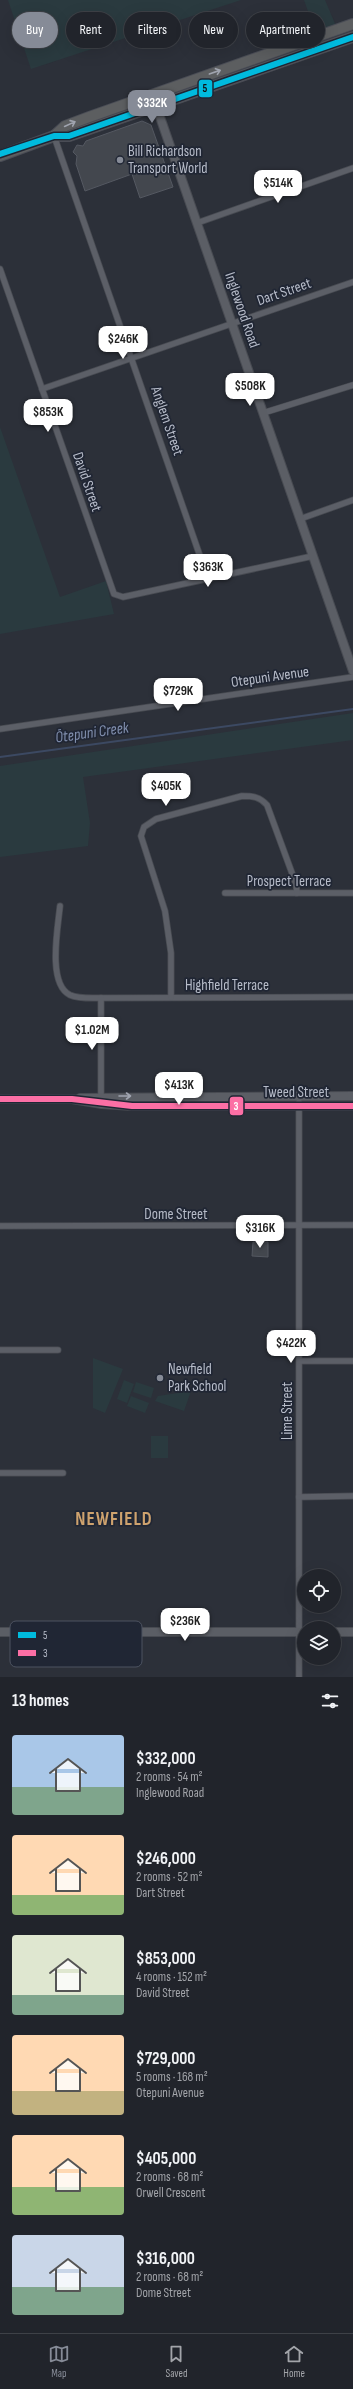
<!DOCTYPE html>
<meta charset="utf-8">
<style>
body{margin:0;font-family:"Sofia Sans Condensed",sans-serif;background:#2d3037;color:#f1f3f6;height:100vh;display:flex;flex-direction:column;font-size:15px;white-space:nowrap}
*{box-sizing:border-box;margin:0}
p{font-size:13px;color:#a2a4a9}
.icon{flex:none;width:22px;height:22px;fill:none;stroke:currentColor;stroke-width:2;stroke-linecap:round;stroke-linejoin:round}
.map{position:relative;height:1677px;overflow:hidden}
.side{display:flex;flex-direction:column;background:#21242b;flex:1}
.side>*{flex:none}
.guide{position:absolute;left:12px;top:12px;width:329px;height:36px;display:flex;gap:8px}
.buttons{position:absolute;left:297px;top:1569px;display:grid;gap:8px}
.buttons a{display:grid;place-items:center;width:44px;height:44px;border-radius:50%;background:#21242b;box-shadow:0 4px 16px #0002,0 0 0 1px #3e4147;font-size:20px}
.price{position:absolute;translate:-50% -34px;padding:0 9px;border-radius:8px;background:#fff;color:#222;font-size:13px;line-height:26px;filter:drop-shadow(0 1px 2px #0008)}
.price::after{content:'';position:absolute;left:50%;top:24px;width:12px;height:9px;margin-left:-6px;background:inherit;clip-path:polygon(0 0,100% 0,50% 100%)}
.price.active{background:#868b97;color:#fff}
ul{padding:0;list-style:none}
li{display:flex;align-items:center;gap:12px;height:100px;padding:0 12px}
li span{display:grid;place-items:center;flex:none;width:112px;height:80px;border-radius:4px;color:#555}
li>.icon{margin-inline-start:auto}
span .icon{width:48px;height:48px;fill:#fffc;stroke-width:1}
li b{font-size:17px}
h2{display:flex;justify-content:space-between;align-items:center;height:48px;padding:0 12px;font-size:17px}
.pill{padding:0 14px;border-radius:18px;background:#21242b;box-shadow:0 4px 16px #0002,0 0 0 1px #3e4147;font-size:14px;line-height:36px}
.pill.active{background:#868b97;color:#fff}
.menu{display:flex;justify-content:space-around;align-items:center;height:56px;border-top:1px solid #3e4147;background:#21242b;font-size:11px;color:#a2a4a9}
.menu a{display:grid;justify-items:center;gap:2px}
.menu .active{color:#868b97}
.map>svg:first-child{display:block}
.green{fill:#2a3a3f}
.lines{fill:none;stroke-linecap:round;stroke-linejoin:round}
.stream{stroke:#3c4962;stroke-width:2}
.building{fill:#43474e;stroke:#545861}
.street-casing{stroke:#484b52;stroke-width:7}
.secondary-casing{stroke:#484b52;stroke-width:10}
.highway-casing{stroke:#494c55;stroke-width:12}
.street{stroke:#5c5f67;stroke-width:5.5}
.secondary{stroke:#5b5e65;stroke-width:8}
.highway{stroke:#5c5e60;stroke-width:10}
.bus-1-casing{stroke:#202634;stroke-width:9}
.bus-2-casing{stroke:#202634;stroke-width:9}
.bus-1{stroke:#00bbde;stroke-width:6}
.bus-2{stroke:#fc6fa5;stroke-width:6}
.oneway{stroke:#a0a4af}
.oneway2{stroke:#a0a4b0}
.poi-dot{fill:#868b97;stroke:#202634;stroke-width:1.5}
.labels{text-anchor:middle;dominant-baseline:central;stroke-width:3.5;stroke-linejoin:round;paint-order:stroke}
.poi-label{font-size:15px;fill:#b7bcc9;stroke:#202634;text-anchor:start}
.street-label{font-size:15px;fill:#b7bcc9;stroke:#202634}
.water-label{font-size:16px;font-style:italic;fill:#818fae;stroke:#202634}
.district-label{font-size:19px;font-weight:bold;letter-spacing:1px;fill:#cea26e;stroke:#202634}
.key{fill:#202634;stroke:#4d5361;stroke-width:1}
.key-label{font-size:11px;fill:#b7bcc9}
.line-badge{stroke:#202634;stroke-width:1.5}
.badge-label{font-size:11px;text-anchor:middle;font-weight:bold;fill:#fff}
.pale-badge-label{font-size:11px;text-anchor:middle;font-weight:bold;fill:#111}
</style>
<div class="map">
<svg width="353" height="1677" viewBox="0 0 353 1677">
<rect width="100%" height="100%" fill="#2c3039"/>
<g class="green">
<path d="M8 0H241L31 69Z"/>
<path d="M304 0H325L336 26 315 31Z"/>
<path d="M0 427 60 597 106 581 114 614 0 634Z"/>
<path d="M353 713V740L83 777 90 823 88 846 0 857V766Z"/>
<path d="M93 1358 123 1369 105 1413 93 1408Z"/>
<path d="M124 1380 134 1384 127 1403 117 1399Z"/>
<path d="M136 1382 154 1388 151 1398 133 1392Z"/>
<path d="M191 1391 184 1411 155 1401 158 1396Z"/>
<path d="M131 1396 149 1403 145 1413 127 1406Z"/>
<rect x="151" y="1436" width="17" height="22"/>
</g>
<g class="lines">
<path class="stream" d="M0 757 353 709"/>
</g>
<g class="building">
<path d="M142 121 151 125 173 187 140 198 132 174 85 191 76 164 77 156 73 152 77 145 83 146 86 141Z"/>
<path d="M253 1242H268V1257L252 1256Z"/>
</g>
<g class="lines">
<g class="street-casing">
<g id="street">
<path d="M54 136 208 579"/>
<path d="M197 223 353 168"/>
<path d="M0 269 114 594 123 597 313 556"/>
<path d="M42 389 353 282"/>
<path d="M263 413 353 385"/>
<path d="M300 519 353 500"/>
<path d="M0 729 353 677"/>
<path d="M225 893H353"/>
<path d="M60 906C58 927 47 984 70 995 79 999 91 998 101 998L353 997"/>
<path d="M171 997V953L165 911 141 836 144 827 156 819 242 796C253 796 260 797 267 805L296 884 297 893"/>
<path d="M101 998V1100"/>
<path d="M299 1102V1677"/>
<path d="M0 1226 353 1225"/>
<path d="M0 1350H58"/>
<path d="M300 1361H353"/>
<path d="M0 1473H63"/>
<path d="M299 1497 353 1496"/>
</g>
</g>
<g class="secondary-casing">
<g id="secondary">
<path d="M152 94 353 671"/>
<path d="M80 1098 353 1096"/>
<path d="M0 1099H72L102 1104 132 1106H353"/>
<path d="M0 1632H304"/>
<path d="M334 1632H353"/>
</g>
</g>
<g class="highway-casing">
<g id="highway">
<path d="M54 136 65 126 89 117 353 24"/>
<path d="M0 156 54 136H69L353 37"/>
</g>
</g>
<use href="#street" class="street"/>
<use href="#secondary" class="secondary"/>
<use href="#highway" class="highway"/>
<g class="bus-1-casing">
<path id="bus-1" d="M0 154 54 136H69L353 37"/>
</g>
<g class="bus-2-casing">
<path id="bus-2" d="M0 1099H72L132 1106H353"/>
</g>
<use href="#bus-1" class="bus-1"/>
<use href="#bus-2" class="bus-2"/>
</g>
<defs><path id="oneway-shaft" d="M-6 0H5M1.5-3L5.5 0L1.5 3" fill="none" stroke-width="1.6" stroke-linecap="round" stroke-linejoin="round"/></defs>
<g class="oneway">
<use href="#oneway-shaft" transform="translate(215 72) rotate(-19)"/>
<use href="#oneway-shaft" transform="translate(70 124) rotate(-25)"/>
</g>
<use class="oneway2" href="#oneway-shaft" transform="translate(125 1096)"/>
<g class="poi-dot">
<circle cx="120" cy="160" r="4"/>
<circle cx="160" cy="1378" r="4"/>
</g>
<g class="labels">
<g class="poi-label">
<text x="128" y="151">Bill Richardson<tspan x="128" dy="17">Transport World</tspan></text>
<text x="168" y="1369">Newfield<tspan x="168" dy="17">Park School</tspan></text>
</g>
<g class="street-label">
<text transform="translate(284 292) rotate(-19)">Dart Street</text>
<text transform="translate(242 310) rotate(71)">Inglewood Road</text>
<text transform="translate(167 421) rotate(71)">Anglem Street</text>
<text transform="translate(87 482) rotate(71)">David Street</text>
<text transform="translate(270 677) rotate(-8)">Otepuni Avenue</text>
<text x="289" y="881">Prospect Terrace</text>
<text x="227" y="985">Highfield Terrace</text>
<text x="296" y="1092">Tweed Street</text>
<text x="176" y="1214">Dome Street</text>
<text transform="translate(287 1411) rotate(-90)">Lime Street</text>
</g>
<g class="water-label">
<text transform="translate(92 733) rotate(-8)">Ōtepuni Creek</text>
</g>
<g class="district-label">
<text x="114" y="1519">NEWFIELD</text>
</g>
</g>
<rect x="10" y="1621" width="132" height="46" rx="6" class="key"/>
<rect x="18" y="1632" width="18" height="6" fill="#00bbde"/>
<rect x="18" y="1650" width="18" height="6" fill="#fc6fa5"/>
<g class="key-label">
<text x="43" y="1639">5</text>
<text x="43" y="1657">3</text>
</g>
<g class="line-badge">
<rect x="198" y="79" width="15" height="19" rx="4" fill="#00bbde"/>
<rect x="229" y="1096" width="15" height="20" rx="4" fill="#fc6fa5"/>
</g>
<g class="badge-label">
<text x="236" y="1110">3</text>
</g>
<g class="pale-badge-label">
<text x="205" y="92">5</text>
</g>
</svg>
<div class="buttons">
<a><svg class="icon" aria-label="locate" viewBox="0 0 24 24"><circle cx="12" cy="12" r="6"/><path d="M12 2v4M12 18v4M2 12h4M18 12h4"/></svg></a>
<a><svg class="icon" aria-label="layers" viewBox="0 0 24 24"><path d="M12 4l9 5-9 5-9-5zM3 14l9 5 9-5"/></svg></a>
</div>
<b class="price active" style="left:152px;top:124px">$332K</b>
<b class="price" style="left:278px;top:204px">$514K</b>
<b class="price" style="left:123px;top:360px">$246K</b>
<b class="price" style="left:250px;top:407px">$508K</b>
<b class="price" style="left:48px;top:433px">$853K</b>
<b class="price" style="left:208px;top:588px">$363K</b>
<b class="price" style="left:178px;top:712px">$729K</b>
<b class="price" style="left:166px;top:807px">$405K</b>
<b class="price" style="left:92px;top:1051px">$1.02M</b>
<b class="price" style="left:179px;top:1106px">$413K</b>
<b class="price" style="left:260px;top:1249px">$316K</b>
<b class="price" style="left:291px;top:1364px">$422K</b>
<b class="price" style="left:185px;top:1642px">$236K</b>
<div class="guide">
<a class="pill active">Buy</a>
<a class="pill">Rent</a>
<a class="pill">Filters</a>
<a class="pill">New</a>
<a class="pill">Apartment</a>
</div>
</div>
<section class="side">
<h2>13 homes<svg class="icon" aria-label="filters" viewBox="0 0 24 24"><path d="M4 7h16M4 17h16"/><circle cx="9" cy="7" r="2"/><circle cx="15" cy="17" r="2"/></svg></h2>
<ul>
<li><span style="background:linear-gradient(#a9c7e8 65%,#7fa58c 0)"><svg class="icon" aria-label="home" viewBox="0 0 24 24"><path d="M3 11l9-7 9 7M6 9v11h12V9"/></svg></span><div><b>$332,000</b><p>2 rooms · 54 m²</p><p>Inglewood Road</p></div></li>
<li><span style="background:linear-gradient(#ffd9b3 75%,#8fb573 0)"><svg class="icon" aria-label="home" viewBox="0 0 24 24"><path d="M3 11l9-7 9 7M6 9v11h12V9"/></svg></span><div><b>$246,000</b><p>2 rooms · 52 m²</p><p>Dart Street</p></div></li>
<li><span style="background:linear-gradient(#dfe7d0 75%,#7fa58c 0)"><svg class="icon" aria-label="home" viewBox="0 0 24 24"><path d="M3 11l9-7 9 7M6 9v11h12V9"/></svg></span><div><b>$853,000</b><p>4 rooms · 152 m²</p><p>David Street</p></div></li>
<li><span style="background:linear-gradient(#ffd9b3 70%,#c2b280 0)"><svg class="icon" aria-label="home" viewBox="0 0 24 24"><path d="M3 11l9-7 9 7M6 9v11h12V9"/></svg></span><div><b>$729,000</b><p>5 rooms · 168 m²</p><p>Otepuni Avenue</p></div></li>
<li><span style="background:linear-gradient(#ffd9b3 65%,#8fb573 0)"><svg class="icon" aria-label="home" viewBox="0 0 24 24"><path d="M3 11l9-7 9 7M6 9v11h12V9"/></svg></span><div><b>$405,000</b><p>2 rooms · 68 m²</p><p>Orwell Crescent</p></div></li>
<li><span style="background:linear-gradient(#c9d6e8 65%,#7fa58c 0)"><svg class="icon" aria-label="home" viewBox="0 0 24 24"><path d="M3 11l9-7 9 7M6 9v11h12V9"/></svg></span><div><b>$316,000</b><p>2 rooms · 68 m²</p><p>Dome Street</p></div></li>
</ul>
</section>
<nav class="menu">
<a class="active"><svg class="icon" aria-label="map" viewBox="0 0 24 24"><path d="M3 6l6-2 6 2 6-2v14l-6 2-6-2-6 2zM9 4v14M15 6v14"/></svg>Map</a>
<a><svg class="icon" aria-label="saved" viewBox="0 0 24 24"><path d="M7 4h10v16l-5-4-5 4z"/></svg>Saved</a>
<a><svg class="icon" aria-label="home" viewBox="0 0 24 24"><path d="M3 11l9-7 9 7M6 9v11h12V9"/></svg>Home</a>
</nav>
